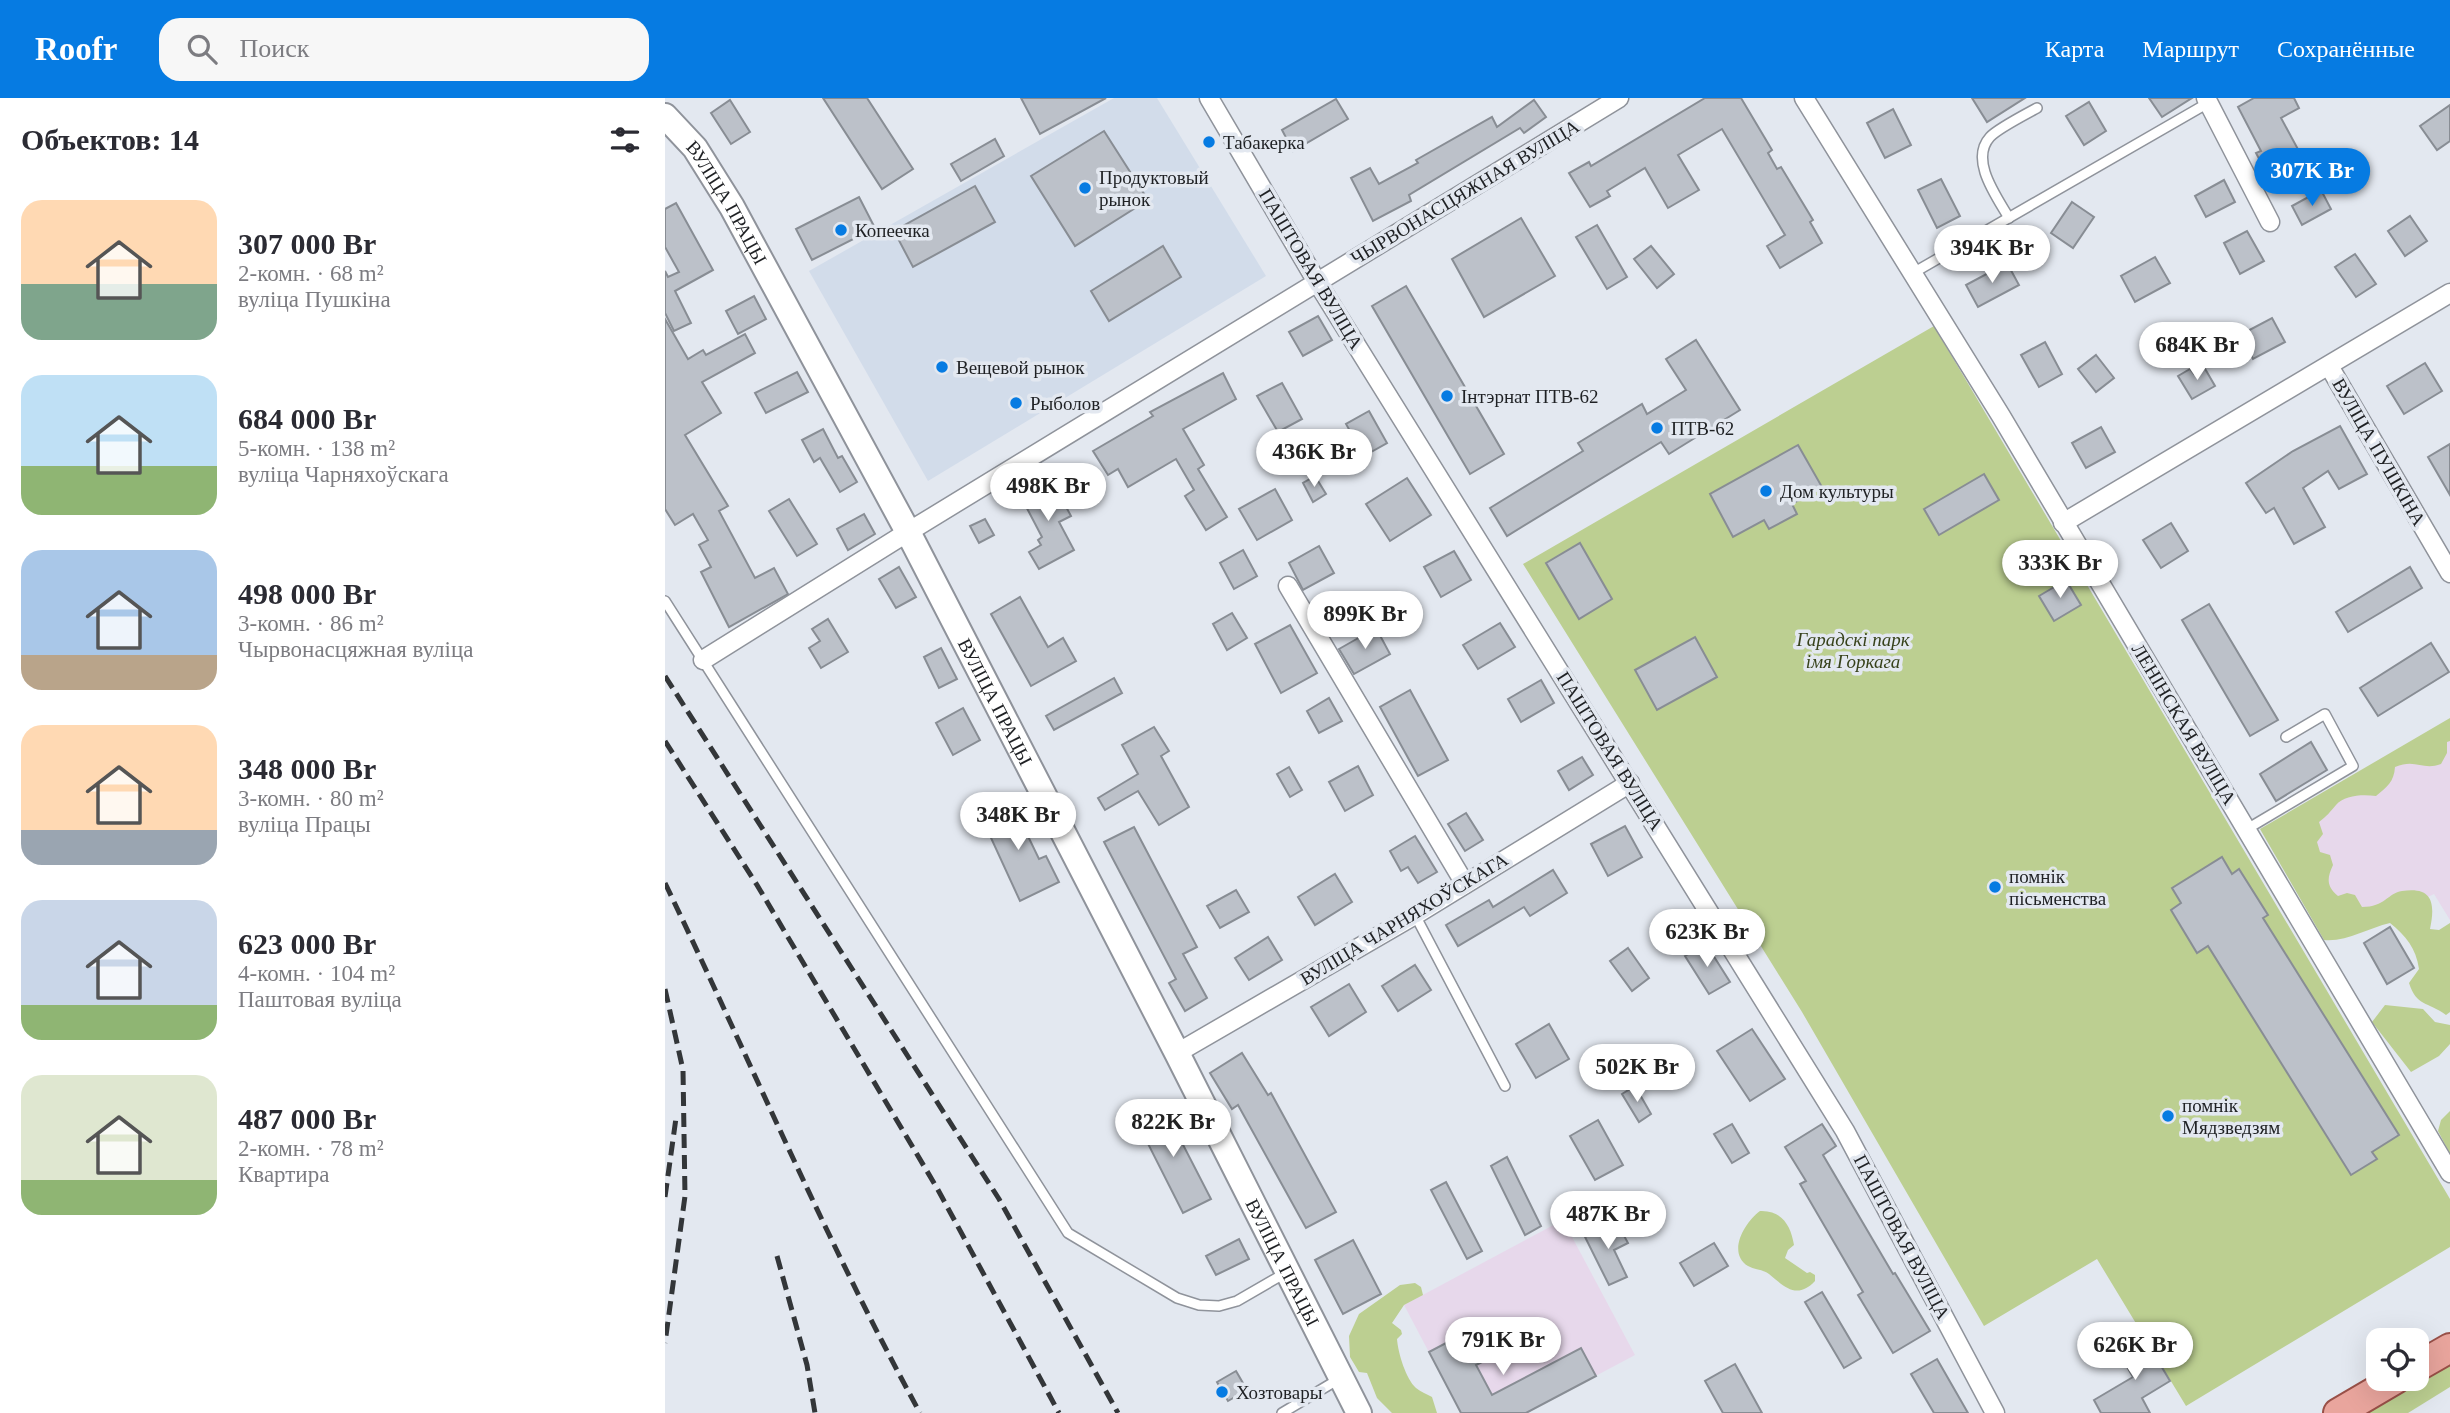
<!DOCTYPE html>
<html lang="ru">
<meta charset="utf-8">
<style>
body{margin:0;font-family:"Times New Roman",serif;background:#f7f7f7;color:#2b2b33;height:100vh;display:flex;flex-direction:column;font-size:26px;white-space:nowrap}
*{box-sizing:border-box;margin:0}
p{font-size:23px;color:#7c7c81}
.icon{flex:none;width:38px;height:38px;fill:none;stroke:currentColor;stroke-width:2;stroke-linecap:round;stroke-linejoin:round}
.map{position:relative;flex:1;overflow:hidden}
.sheet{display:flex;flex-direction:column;background:#fff;width:665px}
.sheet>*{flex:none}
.tools{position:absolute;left:1701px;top:1230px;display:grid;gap:14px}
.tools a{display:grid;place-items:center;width:63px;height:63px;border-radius:14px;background:#fff;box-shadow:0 7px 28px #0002;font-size:35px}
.price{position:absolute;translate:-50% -60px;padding:0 16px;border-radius:24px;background:#fff;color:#222;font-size:23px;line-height:46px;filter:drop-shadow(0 2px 4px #0008)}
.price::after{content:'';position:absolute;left:50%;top:42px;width:21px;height:16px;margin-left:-10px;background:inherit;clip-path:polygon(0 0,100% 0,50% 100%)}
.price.selected{background:#067be2;color:#fff}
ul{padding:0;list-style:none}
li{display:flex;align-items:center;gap:21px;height:175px;padding:0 21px}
li span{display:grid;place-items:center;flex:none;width:196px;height:140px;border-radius:21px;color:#555}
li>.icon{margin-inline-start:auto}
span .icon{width:84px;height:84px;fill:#fffc;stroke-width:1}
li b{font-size:30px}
h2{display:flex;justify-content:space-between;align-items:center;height:84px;padding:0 21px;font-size:30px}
header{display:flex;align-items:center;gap:42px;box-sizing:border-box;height:98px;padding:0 35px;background:#067be2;color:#fff}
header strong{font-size:33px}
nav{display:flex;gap:38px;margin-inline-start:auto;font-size:24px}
.search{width:490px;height:63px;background:#f7f7f7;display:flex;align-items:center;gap:18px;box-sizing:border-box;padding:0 24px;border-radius:21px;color:#7c7c81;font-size:26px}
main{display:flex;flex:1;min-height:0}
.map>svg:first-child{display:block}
.built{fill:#d2dcea}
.education{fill:#e7d8eb}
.green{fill:#bccf91}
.building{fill:#bcc1c9;stroke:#888d94;stroke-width:2}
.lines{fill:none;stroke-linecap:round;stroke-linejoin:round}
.service-casing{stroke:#8f939b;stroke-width:12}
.minor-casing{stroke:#8f939b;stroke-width:21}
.secondary-casing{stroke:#8f939b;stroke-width:28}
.primary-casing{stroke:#995048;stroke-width:32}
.service{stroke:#fff;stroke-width:9}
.minor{stroke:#fff;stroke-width:18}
.secondary{stroke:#fff;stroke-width:24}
.primary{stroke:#e9a59d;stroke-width:28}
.rail{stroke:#333639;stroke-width:5;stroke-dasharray:14 7;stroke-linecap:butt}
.poi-dot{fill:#067be2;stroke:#e3e8f0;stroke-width:2.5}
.labels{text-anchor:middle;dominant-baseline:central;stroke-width:7;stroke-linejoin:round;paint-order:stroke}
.poi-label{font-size:19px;fill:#1f2124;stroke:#e3e8f0;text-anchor:start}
.street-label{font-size:19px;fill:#1f2124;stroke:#e3e8f0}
.park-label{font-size:19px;font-style:italic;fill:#37421b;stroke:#e3e8f0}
</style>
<header>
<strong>Roofr</strong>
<div class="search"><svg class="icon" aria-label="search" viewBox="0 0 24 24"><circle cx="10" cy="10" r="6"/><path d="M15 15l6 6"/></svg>Поиск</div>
<nav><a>Карта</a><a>Маршрут</a><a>Сохранённые</a></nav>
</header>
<main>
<section class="sheet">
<h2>Объектов: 14<svg class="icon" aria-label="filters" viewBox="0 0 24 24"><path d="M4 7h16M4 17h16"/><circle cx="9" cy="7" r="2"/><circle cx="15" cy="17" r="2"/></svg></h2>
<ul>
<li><span style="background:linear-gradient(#ffd9b3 60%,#7fa58c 0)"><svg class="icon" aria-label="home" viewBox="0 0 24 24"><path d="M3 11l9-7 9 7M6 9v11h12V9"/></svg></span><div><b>307 000 Br</b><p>2-комн. · 68 m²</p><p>вуліца Пушкіна</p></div></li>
<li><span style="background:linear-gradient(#bfe0f5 65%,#8fb573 0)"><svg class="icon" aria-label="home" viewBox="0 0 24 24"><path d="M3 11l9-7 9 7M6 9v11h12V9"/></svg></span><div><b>684 000 Br</b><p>5-комн. · 138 m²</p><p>вуліца Чарняхоўскага</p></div></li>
<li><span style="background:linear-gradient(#a9c7e8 75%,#b9a48a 0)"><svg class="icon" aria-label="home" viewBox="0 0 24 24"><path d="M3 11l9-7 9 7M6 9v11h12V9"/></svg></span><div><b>498 000 Br</b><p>3-комн. · 86 m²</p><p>Чырвонасцяжная вуліца</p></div></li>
<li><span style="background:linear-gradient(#ffd9b3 75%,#9aa5b1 0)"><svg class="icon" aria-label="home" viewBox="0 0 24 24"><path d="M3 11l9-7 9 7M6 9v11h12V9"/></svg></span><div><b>348 000 Br</b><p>3-комн. · 80 m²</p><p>вуліца Працы</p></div></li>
<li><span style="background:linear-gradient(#c9d6e8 75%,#8fb573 0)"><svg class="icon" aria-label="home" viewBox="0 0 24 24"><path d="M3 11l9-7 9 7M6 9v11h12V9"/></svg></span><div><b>623 000 Br</b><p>4-комн. · 104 m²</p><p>Паштовая вуліца</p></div></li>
<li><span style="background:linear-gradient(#dfe7d0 75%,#8fb573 0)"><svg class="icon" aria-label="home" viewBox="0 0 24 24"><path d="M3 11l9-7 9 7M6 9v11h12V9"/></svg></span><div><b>487 000 Br</b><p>2-комн. · 78 m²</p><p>Квартира</p></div></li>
</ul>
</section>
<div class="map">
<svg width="1785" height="1315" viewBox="0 0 1785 1315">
<rect width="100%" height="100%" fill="#e3e8f0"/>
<path class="built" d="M449 0H492L601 178 263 383 144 173Z"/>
<g class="education">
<path d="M1785 631V822L1769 796 1685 837 1626 729Z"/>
<path d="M898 1122 970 1257 861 1315H796L739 1207Z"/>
</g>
<g class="green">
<path d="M1269 228 1785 1101V1149L1521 1308 1432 1161 1319 1228 1137 914 858 466Z"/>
<path d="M1785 620V643L1782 644V655L1776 666C1757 673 1751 660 1730 669 1729 684 1722 689 1711 698 1698 696 1679 697 1671 707 1665 714 1662 718 1654 724L1658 736 1652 744 1655 754 1665 757 1668 767C1662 780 1661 788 1673 798L1682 795 1690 797 1697 809C1720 809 1723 795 1737 793 1769 788 1770 807 1765 831L1774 832 1785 825V914L1781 917C1762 903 1752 909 1744 885L1754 871C1751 850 1741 838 1725 825 1703 830 1682 844 1659 842L1595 731Z"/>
<path d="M1720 907 1758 911 1770 924 1785 927V946L1774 958 1746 974 1707 924Z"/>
<path d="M1785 1013V1056L1773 1033 1776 1022Z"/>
<path d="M1095 1113C1117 1112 1126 1128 1129 1147L1123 1152 1120 1160 1142 1175 1145 1174 1150 1177V1183C1132 1202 1120 1189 1104 1176 1097 1171 1090 1172 1083 1168 1062 1155 1079 1125 1095 1113Z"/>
<path d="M750 1185 756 1189 758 1197 739 1207 727 1225 736 1232 737 1236 732 1241C733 1255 741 1281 751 1290 756 1294 762 1296 767 1299L772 1315H727L712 1300 702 1275 694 1274 685 1259 684 1238 694 1216 735 1187Z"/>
<path d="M1785 1265V1289L1743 1315H1701Z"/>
</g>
<g class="building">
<path d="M158 0H202L248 71 217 91Z"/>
<path d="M356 0H441L375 36Z"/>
<path d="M1040 0H1076L1107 52 1103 55 1112 71 1116 69 1148 122 1145 124 1157 145 1115 170 1102 148 1120 137 1057 31 1013 57 1034 92 1003 110 980 70 942 93 945 98 925 109 904 75 924 64 926 68Z"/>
<path d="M1307 0H1360L1322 24Z"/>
<path d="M1484 0H1527L1497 19Z"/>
<path d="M1589 0H1629L1634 10 1616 20 1635 55 1601 74 1591 55 1596 53 1573 9Z"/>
<path d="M671 1 683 21 628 53 617 32Z"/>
<path d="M65 2 85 34 66 46 46 15Z"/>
<path d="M869 2 881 19 859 35 855 30 744 97 746 103 708 123 686 80 705 70 714 86 753 65 751 62 827 19 832 29Z"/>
<path d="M1424 4 1441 33 1419 47 1401 18Z"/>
<path d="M1785 7V43L1772 52 1755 28Z"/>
<path d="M1228 11 1246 47 1220 60 1202 25Z"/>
<path d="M439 33 483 102 410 148 366 78Z"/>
<path d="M330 41 339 58 296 83 286 66Z"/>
<path d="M1276 81 1295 118 1272 130 1253 92Z"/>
<path d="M1559 82 1570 104 1541 119 1530 98Z"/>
<path d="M310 88 330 124 248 169 229 133Z"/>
<path d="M1656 92 1666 111 1637 127 1627 108Z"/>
<path d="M194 99 210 130 147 162 131 131Z"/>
<path d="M1407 104 1429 119 1408 150 1386 135Z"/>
<path d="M11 105 48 172 10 193 26 225 9 233 0 215V173L3 179 14 174 0 149V111Z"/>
<path d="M1745 118 1762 143 1740 158 1723 133Z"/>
<path d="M856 120 890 178 819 219 787 161Z"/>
<path d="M932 127 962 179 942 191 911 139Z"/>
<path d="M1582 133 1599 163 1575 176 1559 145Z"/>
<path d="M498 148 516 179 444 223 426 193Z"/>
<path d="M986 148 1009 176 992 190 969 161Z"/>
<path d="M1690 156 1711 186 1691 199 1670 169Z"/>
<path d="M1490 159 1505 185 1470 204 1456 178Z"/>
<path d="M1342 165 1354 187 1313 209 1301 187Z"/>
<path d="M741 188 839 356 805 376 707 208Z"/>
<path d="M89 198 101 221 73 236 61 213Z"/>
<path d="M653 218 667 242 638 258 624 234Z"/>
<path d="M1607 220 1620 244 1588 261 1575 237Z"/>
<path d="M0 221 23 261 38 252 41 257 80 236 90 255 37 284 56 315 20 337 63 408 54 413 90 480 109 470 123 496 64 529 36 474 46 469 34 447 43 442 28 416 10 427 0 411Z"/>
<path d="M1031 242 1075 312 1004 356 996 344 842 438 825 410 918 353 913 345 977 306 982 316 1021 292 1001 261Z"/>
<path d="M1380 244 1397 276 1374 289 1356 257Z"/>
<path d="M1431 257 1449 280 1431 294 1413 271Z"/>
<path d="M1760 265 1777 293 1739 316 1722 288Z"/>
<path d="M1539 269 1550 288 1527 301 1513 278 1525 271 1529 276Z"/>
<path d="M132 274 143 294 101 315 90 295Z"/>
<path d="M558 275 571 301 518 331 539 367 533 371 562 419 541 432 520 398 529 392 511 361 463 389 453 371 443 377 428 353 488 318 485 314Z"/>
<path d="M617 285 637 321 613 334 592 298Z"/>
<path d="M704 313 722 345 699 358 681 326Z"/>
<path d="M1675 328 1702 376 1674 391 1663 373 1638 390 1660 429 1629 446 1609 410 1601 415 1581 385 1628 353Z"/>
<path d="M1436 329 1450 354 1421 370 1407 345Z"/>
<path d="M158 331 173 360 177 358 192 384 175 394 155 360 149 364 137 342Z"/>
<path d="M1785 346V397L1763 359Z"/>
<path d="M1133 347 1157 389 1127 406 1132 416 1104 431 1099 422 1068 439 1045 396Z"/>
<path d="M1319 376 1334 402 1274 437 1259 411Z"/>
<path d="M650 378 661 396 648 404 638 385Z"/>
<path d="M742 380 766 417 725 443 701 406Z"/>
<path d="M387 383 406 418 394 424 409 452 374 471 364 454 376 447 373 442 377 439 355 397Z"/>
<path d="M610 391 627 422 592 442 574 411Z"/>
<path d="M124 401 152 446 132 458 104 413Z"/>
<path d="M199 416 210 436 183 452 172 431Z"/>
<path d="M320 421 329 437 314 445 305 428Z"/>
<path d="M1506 425 1523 453 1496 470 1478 442Z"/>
<path d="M915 445 947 501 914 521 881 465Z"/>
<path d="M654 448 669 475 638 492 624 465Z"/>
<path d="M578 452 592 478 569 491 555 465Z"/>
<path d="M789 453 806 482 776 499 759 469Z"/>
<path d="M234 469 251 499 231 510 214 481Z"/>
<path d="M1745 469 1757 490 1683 534 1671 514Z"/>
<path d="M1401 482 1416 507 1389 523 1374 498Z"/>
<path d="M355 499 383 549 398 540 411 563 366 588 326 516Z"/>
<path d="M1544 506 1613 622 1585 638 1517 522Z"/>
<path d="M567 515 582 540 562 552 548 526Z"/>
<path d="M163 521 183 554 156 570 144 550 155 543 147 531Z"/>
<path d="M835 525 850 549 813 571 798 547Z"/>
<path d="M625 527 652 575 616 595 590 546Z"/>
<path d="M711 530 725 556 689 576 674 551Z"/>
<path d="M1030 539 1052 579 992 612 970 572Z"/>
<path d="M1766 545 1784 574 1713 618 1695 590Z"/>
<path d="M276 550 292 581 274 590 259 559Z"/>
<path d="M449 580 457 595 389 632 381 618Z"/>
<path d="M876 582 889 605 856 624 843 601Z"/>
<path d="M745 592 783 662 753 678 715 609Z"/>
<path d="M664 600 677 623 654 635 642 613Z"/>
<path d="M298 610 315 642 288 657 271 625Z"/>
<path d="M489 629 504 653 496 658 524 709 494 727 473 693 440 712 433 700 473 676 457 647Z"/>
<path d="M1646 644 1662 672 1611 703 1595 676Z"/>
<path d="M917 659 928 677 904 692 893 673Z"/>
<path d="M693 668 708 697 680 713 664 684Z"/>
<path d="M624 669 637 692 625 699 612 676Z"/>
<path d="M345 701 374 761 381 758 394 784 355 803 315 716Z"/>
<path d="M801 715 818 742 800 753 783 726Z"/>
<path d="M960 728 977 759 943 778 926 746Z"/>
<path d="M469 729 532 849 518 856 542 900 520 913 504 885 511 881 439 744Z"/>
<path d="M750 738 772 774 753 785 743 769 736 773 725 753Z"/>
<path d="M1557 759 1567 776 1574 771 1603 817 1598 820 1734 1037 1707 1054 1712 1061 1686 1077 1543 848 1532 855 1506 812 1516 805 1507 790Z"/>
<path d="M888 772 902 795 865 818 859 809 793 848 781 827 824 802 828 809Z"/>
<path d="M670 776 687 804 650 827 633 799Z"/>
<path d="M571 792 584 814 555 830 542 808Z"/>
<path d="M1725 829 1749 870 1722 886 1699 845Z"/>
<path d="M603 839 617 862 584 882 570 860Z"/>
<path d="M1041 846 1065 884 1044 896 1020 858Z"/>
<path d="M963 850 984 880 967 893 945 863Z"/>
<path d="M750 867 766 892 733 913 717 888Z"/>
<path d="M684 886 701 914 664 938 646 909Z"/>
<path d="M884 926 904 961 871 980 851 946Z"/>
<path d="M1087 931 1120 981 1085 1003 1052 953Z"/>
<path d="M577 955 603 997 606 995 671 1114 641 1130 573 1007 567 1011 545 975Z"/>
<path d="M970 988 986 1016 974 1024 957 996Z"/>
<path d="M497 1006 546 1101 518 1115 470 1020Z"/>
<path d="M933 1022 958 1067 930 1082 905 1038Z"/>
<path d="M1067 1026 1084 1055 1067 1065 1049 1036Z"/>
<path d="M1157 1026 1171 1048 1158 1057 1228 1176 1230 1175 1265 1233 1228 1255 1193 1197 1198 1194 1135 1086 1141 1083 1120 1049Z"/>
<path d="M842 1059 876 1128 860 1137 826 1068Z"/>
<path d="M781 1084 817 1153 802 1161 766 1092Z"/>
<path d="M951 1123 963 1145 949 1152 962 1179 944 1187 920 1139Z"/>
<path d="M574 1141 584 1161 551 1177 541 1158Z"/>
<path d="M688 1142 716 1196 678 1216 650 1162Z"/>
<path d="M1049 1145 1063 1168 1029 1188 1015 1165Z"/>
<path d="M1157 1194 1196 1260 1179 1270 1140 1204Z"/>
<path d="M817 1226 833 1256 811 1267 827 1297 916 1250 931 1278 861 1315H796L764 1254Z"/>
<path d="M1479 1239 1505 1283 1477 1300 1485 1315H1436L1429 1302 1468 1279 1454 1255Z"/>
<path d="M1272 1261 1303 1315H1269L1246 1276Z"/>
<path d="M1070 1266 1097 1315H1058L1040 1283Z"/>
<path d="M571 1273 582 1292 563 1303 552 1284Z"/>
</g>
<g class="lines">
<g class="service-casing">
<g id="service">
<path d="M1344 120C1332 99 1304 62 1325 39 1332 31 1361 16 1372 10"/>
<path d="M1248 175 1543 5"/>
<path d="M0 503 403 1135 512 1200 534 1207 554 1208 572 1203 622 1174"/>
<path d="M1582 731 1688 668 1660 616 1621 639"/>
<path d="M750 817 840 988"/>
<path d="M617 1315 674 1281"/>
</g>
</g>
<g class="minor-casing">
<g id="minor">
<path d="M544 0 652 184 1180 1033 1330 1315"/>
<path d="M1139 0 1336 318 1785 1075"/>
<path d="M1541 0 1605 124"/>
<path d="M1664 268 1785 475"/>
<path d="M1398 425 1785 195"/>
<path d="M623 488 800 786"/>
<path d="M38 562 243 434 954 0"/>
<path d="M512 955 750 817 965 685"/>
</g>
</g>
<g class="secondary-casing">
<g id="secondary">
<path id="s1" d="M0 18 30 50 67 109 243 434 512 955 694 1315"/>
</g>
</g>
<g class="primary-casing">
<g id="primary">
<path d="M1752 1269 1785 1250"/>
<path d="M1673 1315 1731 1281"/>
</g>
</g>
<use href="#service" class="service"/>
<use href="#minor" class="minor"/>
<use href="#secondary" class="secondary"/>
<use href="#primary" class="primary"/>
<g class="rail">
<path d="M0 578 334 1101 453 1315"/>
<path d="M0 643 92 787 272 1090 394 1315"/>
<path d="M0 785C85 962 161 1143 255 1315"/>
<path d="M0 891 18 972 20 1098 0 1245"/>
<path d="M0 1099 11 1020"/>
<path d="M112 1158 142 1267 150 1315"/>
</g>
</g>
<g class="poi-dot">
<circle cx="544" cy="44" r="7"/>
<circle cx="420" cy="90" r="7"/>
<circle cx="176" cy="132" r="7"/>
<circle cx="277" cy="269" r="7"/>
<circle cx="782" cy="298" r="7"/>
<circle cx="351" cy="305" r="7"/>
<circle cx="992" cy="330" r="7"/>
<circle cx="1101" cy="393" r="7"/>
<circle cx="1330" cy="789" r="7"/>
<circle cx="1503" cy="1018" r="7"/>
<circle cx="557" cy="1294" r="7"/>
</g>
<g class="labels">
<g class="poi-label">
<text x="558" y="44">Табакерка</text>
<text x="434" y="79">Продуктовый<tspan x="434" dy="22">рынок</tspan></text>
<text x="190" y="132">Копеечка</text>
<text x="291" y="269">Вещевой рынок</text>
<text x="796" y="298">Інтэрнат ПТВ-62</text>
<text x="365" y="305">Рыболов</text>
<text x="1006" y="330">ПТВ-62</text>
<text x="1115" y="393">Дом культуры</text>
<text x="1344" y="778">помнік<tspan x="1344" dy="22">пісьменства</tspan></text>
<text x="1517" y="1007">помнік<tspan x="1517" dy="22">Мядзведзям</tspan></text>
<text x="571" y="1294">Хозтовары</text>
</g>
<g class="street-label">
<text transform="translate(800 94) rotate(-31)">ЧЫРВОНАСЦЯЖНАЯ ВУЛІЦА</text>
<text stroke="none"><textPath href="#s1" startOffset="107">ВУЛІЦА ПРАЦЫ</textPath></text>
<text transform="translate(646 171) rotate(59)">ПАШТОВАЯ ВУЛІЦА</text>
<text transform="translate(1714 354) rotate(60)">ВУЛІЦА ПУШКІНА</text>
<text stroke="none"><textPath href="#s1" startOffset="674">ВУЛІЦА ПРАЦЫ</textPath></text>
<text transform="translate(1519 626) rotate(59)">ЛЕНІНСКАЯ ВУЛІЦА</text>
<text transform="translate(945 653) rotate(58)">ПАШТОВАЯ ВУЛІЦА</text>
<text transform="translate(739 821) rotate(-31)">ВУЛІЦА ЧАРНЯХОЎСКАГА</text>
<text transform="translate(1237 1139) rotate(62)">ПАШТОВАЯ ВУЛІЦА</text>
<text stroke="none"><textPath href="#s1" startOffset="1304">ВУЛІЦА ПРАЦЫ</textPath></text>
</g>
<g class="park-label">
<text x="1188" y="541">Гарадскі парк<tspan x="1188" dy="22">імя Горкага</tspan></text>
</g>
</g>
</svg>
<div class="tools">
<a><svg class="icon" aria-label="locate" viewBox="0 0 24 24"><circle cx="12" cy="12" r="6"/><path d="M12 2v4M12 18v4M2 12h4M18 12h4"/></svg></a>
</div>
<b class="price selected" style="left:1647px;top:110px">307K Br</b>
<b class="price" style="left:1327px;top:187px">394K Br</b>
<b class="price" style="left:1532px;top:284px">684K Br</b>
<b class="price" style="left:649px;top:391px">436K Br</b>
<b class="price" style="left:383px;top:425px">498K Br</b>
<b class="price" style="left:1395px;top:502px">333K Br</b>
<b class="price" style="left:700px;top:553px">899K Br</b>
<b class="price" style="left:353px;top:754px">348K Br</b>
<b class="price" style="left:1042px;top:871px">623K Br</b>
<b class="price" style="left:972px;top:1006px">502K Br</b>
<b class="price" style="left:508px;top:1061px">822K Br</b>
<b class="price" style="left:943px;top:1153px">487K Br</b>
<b class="price" style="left:838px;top:1279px">791K Br</b>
<b class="price" style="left:1470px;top:1284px">626K Br</b>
</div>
</main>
